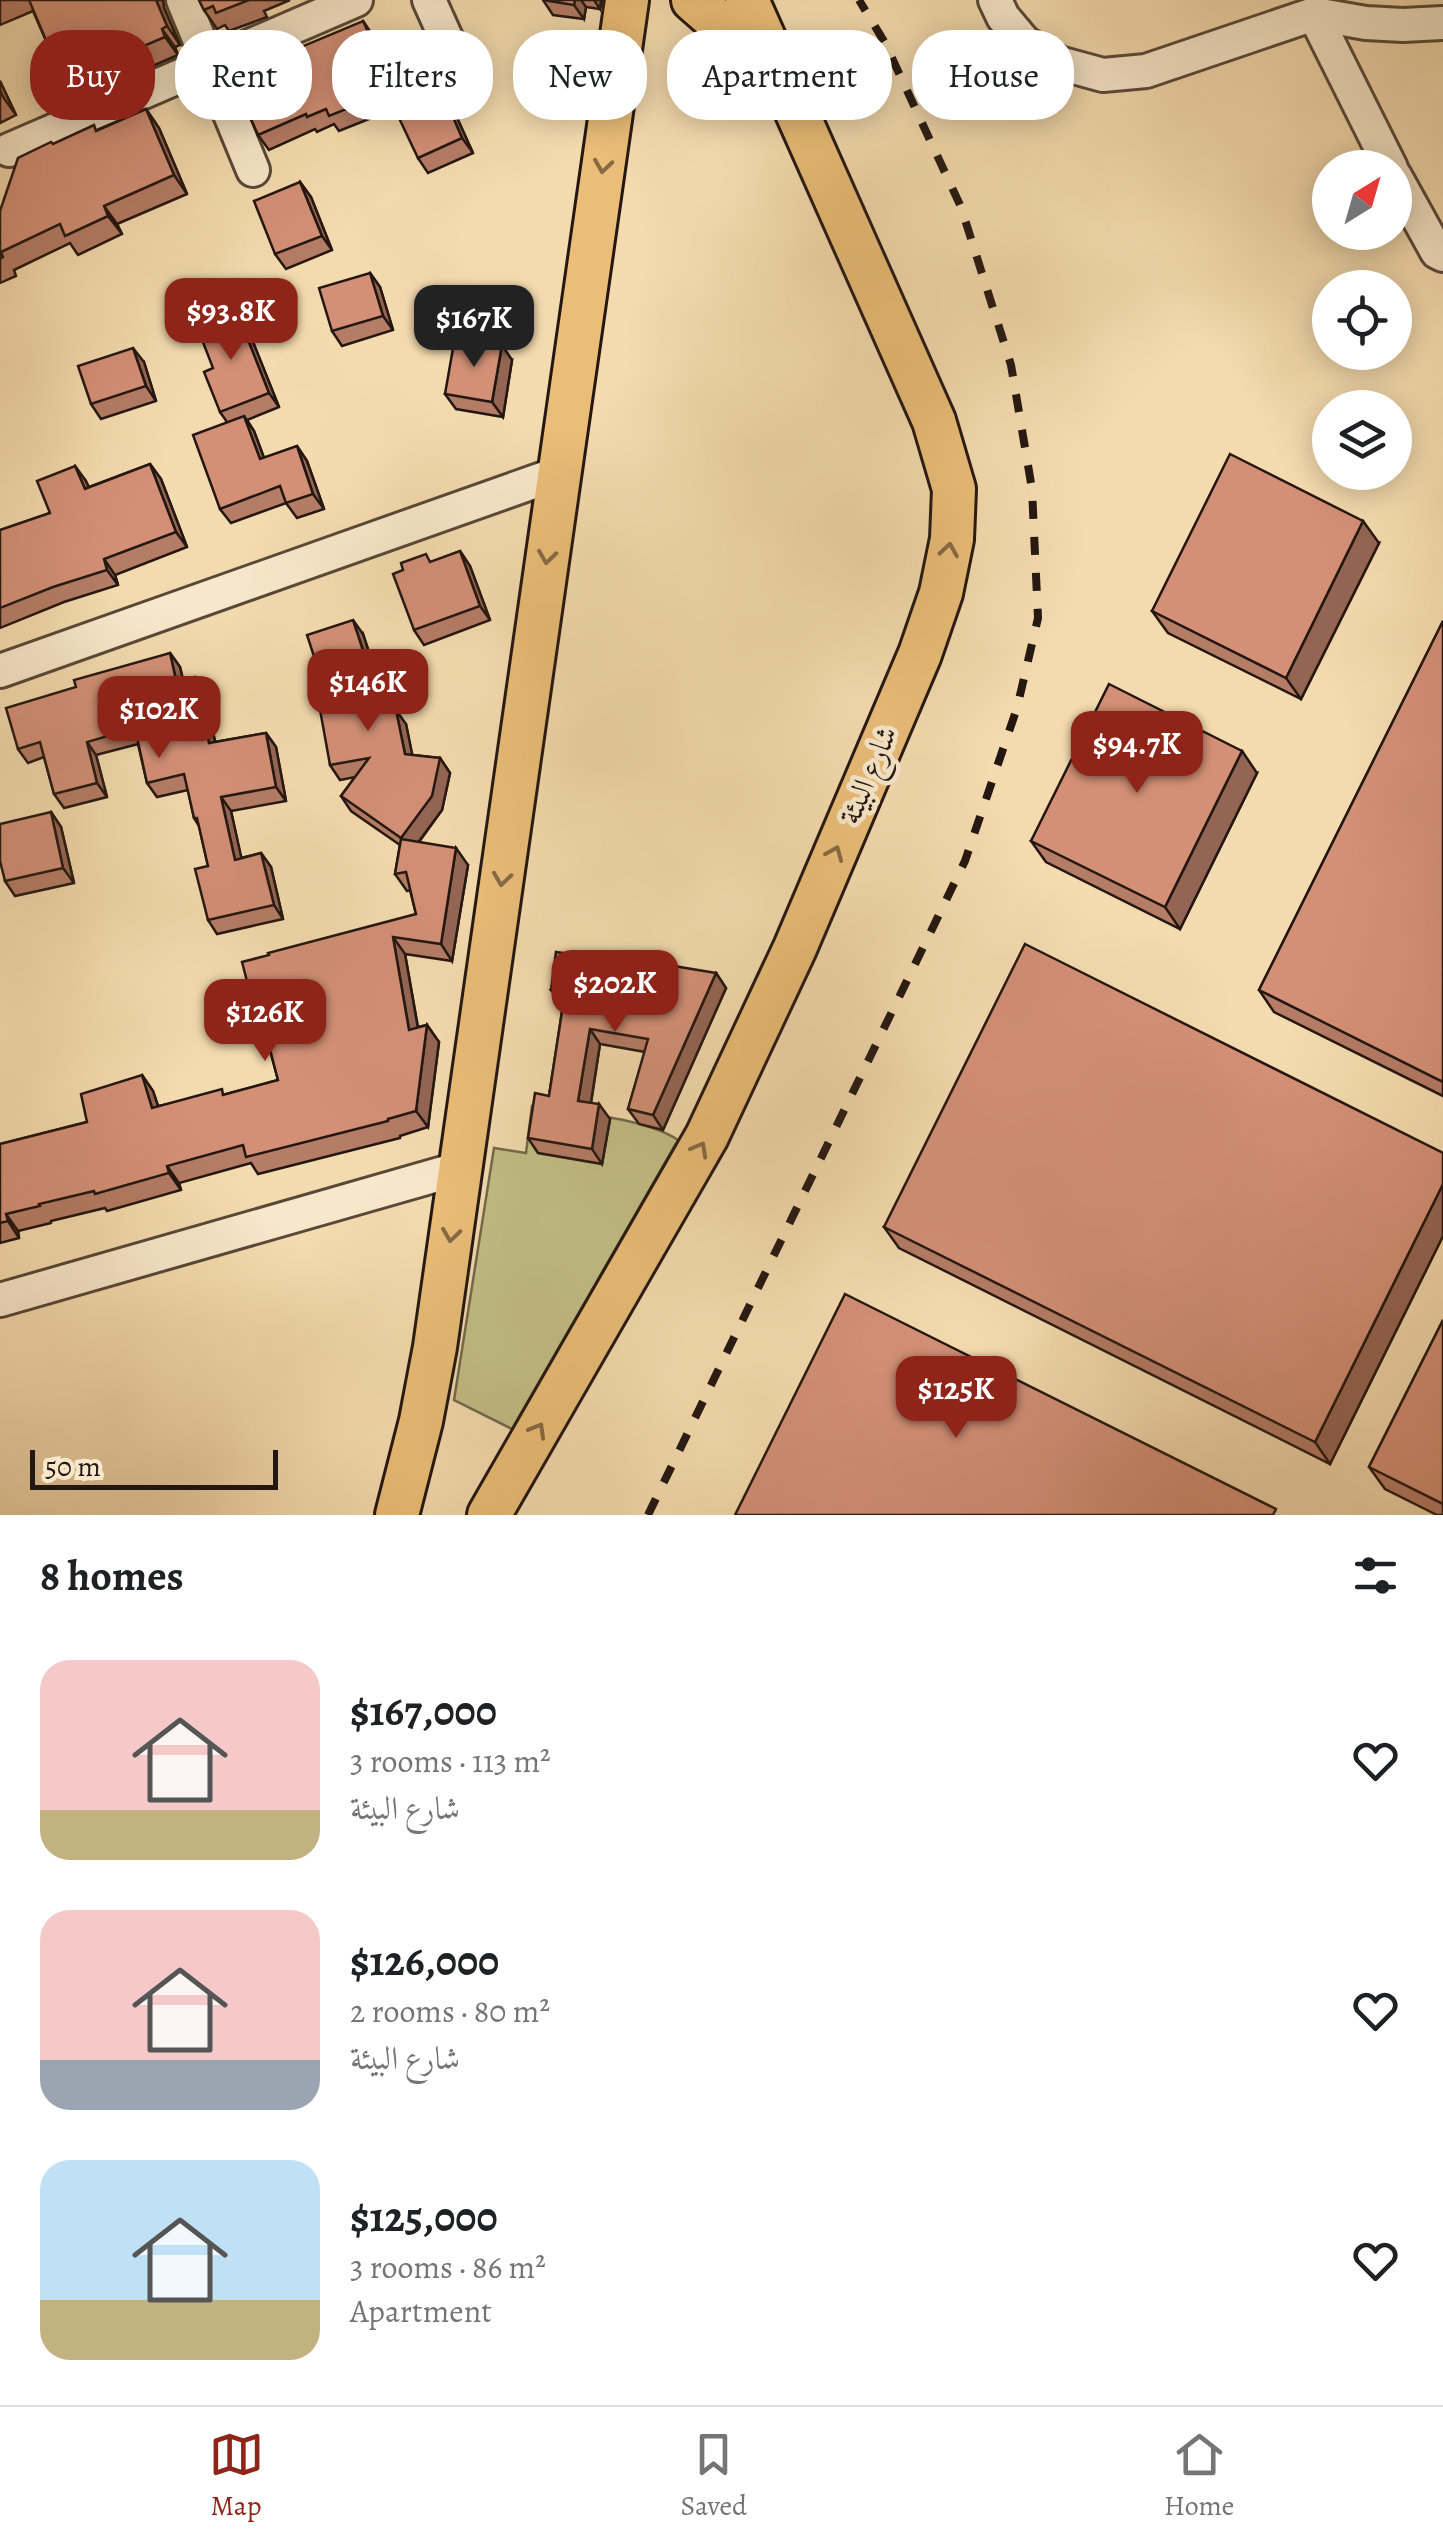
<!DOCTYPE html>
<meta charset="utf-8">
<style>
body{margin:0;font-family:Alegreya,Amiri,serif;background:#f6f6f6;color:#202124;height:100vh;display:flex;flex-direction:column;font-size:38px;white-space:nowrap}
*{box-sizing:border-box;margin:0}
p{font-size:32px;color:#757577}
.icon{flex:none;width:55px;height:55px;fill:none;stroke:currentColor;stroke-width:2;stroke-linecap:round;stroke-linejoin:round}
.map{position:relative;height:1515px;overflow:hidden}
.details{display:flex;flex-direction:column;background:#fff;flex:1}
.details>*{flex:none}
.hud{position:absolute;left:30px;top:30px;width:1385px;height:90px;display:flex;gap:20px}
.needle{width:65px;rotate:37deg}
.tools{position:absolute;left:1312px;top:150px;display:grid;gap:20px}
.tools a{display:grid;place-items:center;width:100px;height:100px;border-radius:50%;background:#fff;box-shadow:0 5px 25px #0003;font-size:50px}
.scale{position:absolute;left:30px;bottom:25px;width:248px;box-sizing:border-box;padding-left:10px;border:5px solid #241711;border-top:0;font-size:28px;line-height:35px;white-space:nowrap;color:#241711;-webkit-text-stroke:8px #f8e8cb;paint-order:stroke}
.price{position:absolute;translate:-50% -85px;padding:0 22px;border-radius:20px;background:#8f2418;color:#fff;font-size:32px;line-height:65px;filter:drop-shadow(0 2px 5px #0008)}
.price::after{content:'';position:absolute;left:50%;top:60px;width:30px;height:22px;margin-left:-15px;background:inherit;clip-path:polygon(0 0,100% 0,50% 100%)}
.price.selected{background:#222;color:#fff}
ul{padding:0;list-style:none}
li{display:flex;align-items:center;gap:30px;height:250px;padding:0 40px}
li span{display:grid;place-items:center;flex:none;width:280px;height:200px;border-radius:30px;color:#555}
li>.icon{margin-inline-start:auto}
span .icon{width:120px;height:120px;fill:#fffc;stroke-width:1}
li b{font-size:42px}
h2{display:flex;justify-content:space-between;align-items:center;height:120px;padding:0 40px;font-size:42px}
.tag{padding:0 35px;border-radius:40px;background:#fff;box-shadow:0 5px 25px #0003;font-size:35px;line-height:90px}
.tag.selected{background:#8f2418;color:#fff}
.menu{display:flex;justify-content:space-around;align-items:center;height:140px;border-top:2px solid #e0e0e0;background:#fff;font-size:28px;color:#757577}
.menu a{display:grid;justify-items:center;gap:5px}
.menu .selected{color:#8f2418}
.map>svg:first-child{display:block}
.green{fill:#c2be86;stroke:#736a4c;stroke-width:2.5}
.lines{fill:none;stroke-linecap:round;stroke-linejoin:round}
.minor-casing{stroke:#584838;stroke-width:38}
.major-casing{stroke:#241711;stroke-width:48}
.minor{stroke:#f8e8cb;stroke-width:32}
.major{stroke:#eabe78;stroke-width:42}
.rail{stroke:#241711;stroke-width:8;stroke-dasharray:18 18;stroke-linecap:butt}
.wall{fill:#b57c66;stroke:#241711;stroke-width:2.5}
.shaded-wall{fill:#946553;stroke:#241711;stroke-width:2.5}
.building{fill:#d39077;stroke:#241711;stroke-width:2.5}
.oneway{stroke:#876a44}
.labels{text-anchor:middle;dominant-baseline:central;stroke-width:9;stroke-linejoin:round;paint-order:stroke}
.street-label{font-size:30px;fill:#241711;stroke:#f8e8cb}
</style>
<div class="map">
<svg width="1443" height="1515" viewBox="0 0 1443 1515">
<rect width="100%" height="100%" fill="#f4dbaf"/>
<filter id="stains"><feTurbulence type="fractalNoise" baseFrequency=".002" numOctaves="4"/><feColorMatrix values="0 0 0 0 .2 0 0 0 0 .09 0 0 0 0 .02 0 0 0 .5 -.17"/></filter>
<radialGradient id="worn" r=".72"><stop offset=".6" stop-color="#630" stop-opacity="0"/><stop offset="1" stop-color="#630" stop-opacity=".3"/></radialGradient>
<path class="green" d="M532 1106C573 1112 645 1118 678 1140L512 1429 454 1400 494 1148 526 1153Z"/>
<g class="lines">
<g class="minor-casing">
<g id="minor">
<path d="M183 0 253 170"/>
<path d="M429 0 460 69"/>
<path d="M995 0 1003 17 1025 43 1059 63 1103 75 1146 71 1314 14 1366 23 1403 25 1443 23"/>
<path d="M1314 14 1391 168"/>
<path d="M9 150 356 0"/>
<path d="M1395 176 1437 252 1443 255"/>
<path d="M0 671 559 473"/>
<path d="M0 1300 461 1168"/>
</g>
</g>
<g class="major-casing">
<g id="major">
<path d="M693 0 725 28 767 73"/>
<path d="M397 1515 421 1421 435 1347 627 0"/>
<path d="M489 1515 707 1136 795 948 920 654 941 593 952 539 954 489 934 421 747 0"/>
</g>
</g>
<use href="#minor" class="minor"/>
<use href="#major" class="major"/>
<path class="rail" d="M648 1515 965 861 1017 708 1038 618 1032 489 1011 365 961 207 885 43 859 0"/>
</g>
<g class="wall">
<path d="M0 0H163L164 8 180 45 175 47 178 55 76 99 63 80 33 11 0 25Z"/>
<path d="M199 0H290L264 11 267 17 229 31 225 25 217 29 204 10Z"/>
<path d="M543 0H601L602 1 600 9 586 7 584 19 553 15Z"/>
<path d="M363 21 373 36 404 105 339 131 334 124 317 132 315 129 269 150 258 135Z"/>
<path d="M0 81 16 115 0 123Z"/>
<path d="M444 96 454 111 473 153 428 173 418 158Z"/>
<path d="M146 109 159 128 187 194 117 224 122 234 78 255 70 243 14 270 16 276 0 283V211L53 144 97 130Z"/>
<path d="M300 182 311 197 332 250 286 269 275 254Z"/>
<path d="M370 273 380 287 393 330 342 346 332 331Z"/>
<path d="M237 312 247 327 279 407 247 420 254 431 264 458 297 446 307 461 324 509 297 518 286 503 231 523 220 509 227 422 220 412 213 368Z"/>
<path d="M512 360 503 417 456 409 445 394Z"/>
<path d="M144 362 156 401 101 419 91 404Z"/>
<path d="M150 464 161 479 187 547 115 575 118 585 64 602 0 628V530L50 513 75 466 89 487Z"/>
<path d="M1379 543 1301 699 1168 633 1152 611Z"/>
<path d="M460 551 470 566 490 620 424 645 414 630 432 562Z"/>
<path d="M1443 621V1096L1274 1012 1259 990Z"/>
<path d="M363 634 382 692 392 706 393 711 406 724 412 755 440 758 450 773 442 810 419 842 468 865 452 961 405 954 418 1027 427 1025 439 1042 428 1127 400 1136V1138L258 1174 251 1163 179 1183 181 1190 107 1211 105 1208 51 1221V1223L18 1231 19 1238 0 1243V1144L87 1122 142 1075 153 1091 158 1106 226 1094 278 1080 264 1028 256 1016 416 914 410 890 407 891 395 874 400 845 351 811 341 796 355 777 340 780 330 765 329 702Z"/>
<path d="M170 653 180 667 183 679 195 677 205 691 215 742 266 733 276 747 286 801 231 811 241 858 261 853 271 867 283 919 217 934 208 920V866L199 826 194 818 188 790 157 797 147 783 138 744 96 755 107 797 64 808 54 794 44 757 28 763 18 749 76 687Z"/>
<path d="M1257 773 1180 929 1046 862 1031 841Z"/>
<path d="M51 812 61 827 74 883 15 896 5 881Z"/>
<path d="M716 973 726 988 663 1130 639 1124 628 1109 645 1052 600 1044 591 1103 610 1119 602 1164 538 1153 528 1138 549 1096 563 1005 551 990Z"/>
<path d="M1443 1153V1236L1330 1464 899 1248 884 1227Z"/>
<path d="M1443 1320V1515H1437L1385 1489 1369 1467Z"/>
</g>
<g class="shaded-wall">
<path d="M156 0H163L164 8 180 45 167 26Z"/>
<path d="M575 0H581L586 7 584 19 574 5Z"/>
<path d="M594 0H601L600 9Z"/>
<path d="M363 21 373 36 404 105 394 90Z"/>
<path d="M162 29 175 47 178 55 165 37Z"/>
<path d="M0 81 16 115 3 97 0 90Z"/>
<path d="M444 96 454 111 473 153 462 138Z"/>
<path d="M146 109 159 128 187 194 174 175Z"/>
<path d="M300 182 311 197 332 250 322 236Z"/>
<path d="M104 206 117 224 122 234 108 216Z"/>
<path d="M370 273 380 287 393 330 383 316Z"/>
<path d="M237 312 247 327 279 407 269 393Z"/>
<path d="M502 345 512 360 503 417 492 402Z"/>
<path d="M133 348 144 362 156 401 146 386Z"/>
<path d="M244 416 254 431 270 474 260 459Z"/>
<path d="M297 446 307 461 324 509 313 494Z"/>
<path d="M150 464 161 479 187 547 176 532Z"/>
<path d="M75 466 86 481 96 504 85 489Z"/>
<path d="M1363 521 1379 543 1301 699 1286 678Z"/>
<path d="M460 551 470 566 490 620 480 606Z"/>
<path d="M104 559 115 575 118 585 107 570Z"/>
<path d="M353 620 363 634 383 695 382 692 392 706 396 727 386 712 377 693Z"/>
<path d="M170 653 180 667 186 694 176 680Z"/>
<path d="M195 677 205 691 218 757 209 743Z"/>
<path d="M396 710 406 724 415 768 405 754Z"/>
<path d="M266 733 276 747 286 801 276 787Z"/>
<path d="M87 742 96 755 107 797 97 783Z"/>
<path d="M1242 751 1257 773 1180 929 1165 907Z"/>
<path d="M440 758 450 773 442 810 411 852 401 838Z"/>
<path d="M221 797 231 811 245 874 235 860Z"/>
<path d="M51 812 61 827 74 883 63 868Z"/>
<path d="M456 848 468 865 452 961 441 944Z"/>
<path d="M261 853 271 867 283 919 274 905Z"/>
<path d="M393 937 405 954 421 1046 409 1030Z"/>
<path d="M716 973 726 988 663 1130 653 1115Z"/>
<path d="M427 1025 439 1042 428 1127 416 1111Z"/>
<path d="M590 1029 600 1044 589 1115 578 1101Z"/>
<path d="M142 1075 153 1091 164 1124 152 1108Z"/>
<path d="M599 1104 610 1119 602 1164 592 1149Z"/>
<path d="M167 1166 179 1183 181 1190 169 1173Z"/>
<path d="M1443 1184V1236L1330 1464 1315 1442Z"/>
<path d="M6 1214 18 1231 19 1238 8 1221Z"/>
</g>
<g class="building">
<path d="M29 0H156L167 26 162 29 165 37 63 80Z"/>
<path d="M199 0H249L216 13 213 6 204 10Z"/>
<path d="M543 0H575L574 5Z"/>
<path d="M363 21 394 90 329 116 326 109 307 117 306 114 258 135 232 76Z"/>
<path d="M444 96 462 138 418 158 398 116Z"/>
<path d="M146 109 174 175 104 206 108 216 65 236 60 224 1 252 3 257 0 259V211L18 158 51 142 53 144 94 125 96 131Z"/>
<path d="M300 182 322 236 275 254 254 201Z"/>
<path d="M370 273 383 316 332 331 319 288Z"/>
<path d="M237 312 269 393 220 412 204 372 213 368 196 324Z"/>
<path d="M455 337 502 345 492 402 445 394Z"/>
<path d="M133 348 146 386 91 404 78 366Z"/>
<path d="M244 416 260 459 297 446 313 494 286 503 280 486 220 509 193 435Z"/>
<path d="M1230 454 1363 521 1286 678 1152 611Z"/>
<path d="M150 464 176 532 104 559 107 570 53 587 0 608V530L50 513 37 481 75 466 85 489Z"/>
<path d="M460 551 480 606 414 630 393 574 403 570 401 563 426 554 430 562Z"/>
<path d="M353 620 377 693 382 692 386 712 396 710 405 754 440 758 432 796 401 838 341 796 369 758 330 765 319 704 329 702 307 635Z"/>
<path d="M1443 621V1082L1259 990Z"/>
<path d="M170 653 176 680 195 677 209 743 266 733 276 787 221 797 235 860 261 853 274 905 208 920 195 869 208 866 197 818H194L184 774 147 783 135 728 87 742 97 783 54 794 40 742 18 749 6 708 76 687 74 680Z"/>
<path d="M1109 684 1242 751 1165 907 1031 841Z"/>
<path d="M51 812 63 868 5 881 0 861V824Z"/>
<path d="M401 839 456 848 441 944 393 937 409 1030 427 1025 416 1111 388 1119V1121L246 1157 243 1145 167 1166 169 1173 95 1194 94 1191 39 1204 40 1206 6 1214 8 1221 0 1223V1144L87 1122 81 1094 142 1075 152 1108 222 1089 223 1095 278 1080 263 1023 256 1016 242 962 269 955 268 953 416 914 406 872 395 874Z"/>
<path d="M1025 944 1443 1153V1184L1315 1442 884 1227Z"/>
<path d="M556 952 642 964 643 961 716 973 653 1115 628 1109 648 1039 590 1029 578 1101 599 1104 592 1149 528 1138 535 1093 549 1096 565 992 551 990Z"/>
<path d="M845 1294 1276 1509 1273 1515H735Z"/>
<path d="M1443 1320V1504L1369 1467Z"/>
</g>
<defs><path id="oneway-chevron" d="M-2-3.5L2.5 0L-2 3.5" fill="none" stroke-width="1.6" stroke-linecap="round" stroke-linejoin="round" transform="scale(2.5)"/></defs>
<g class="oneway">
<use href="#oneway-chevron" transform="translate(603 166) rotate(98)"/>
<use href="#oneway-chevron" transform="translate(949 550) rotate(-81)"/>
<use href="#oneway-chevron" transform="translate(547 557) rotate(98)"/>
<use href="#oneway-chevron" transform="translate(835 853) rotate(-67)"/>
<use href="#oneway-chevron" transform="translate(502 879) rotate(98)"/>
<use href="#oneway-chevron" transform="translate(700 1149) rotate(-61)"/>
<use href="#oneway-chevron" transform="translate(451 1235) rotate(98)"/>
<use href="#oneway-chevron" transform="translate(538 1430) rotate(-60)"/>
</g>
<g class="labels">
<g class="street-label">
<text transform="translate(868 775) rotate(-67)">شارع البيئة</text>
</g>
</g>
<rect width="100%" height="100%" filter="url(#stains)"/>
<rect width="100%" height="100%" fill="url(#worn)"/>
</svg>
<div class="tools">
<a><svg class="needle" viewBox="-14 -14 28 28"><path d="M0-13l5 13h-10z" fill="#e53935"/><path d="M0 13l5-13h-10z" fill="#757577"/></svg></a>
<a><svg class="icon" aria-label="locate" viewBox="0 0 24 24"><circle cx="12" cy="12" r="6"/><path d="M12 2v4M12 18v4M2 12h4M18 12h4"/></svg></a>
<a><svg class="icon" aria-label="layers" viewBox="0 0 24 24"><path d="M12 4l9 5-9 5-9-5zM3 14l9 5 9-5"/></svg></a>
</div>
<div class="scale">50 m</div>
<b class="price" style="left:231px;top:363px">$93.8K</b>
<b class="price selected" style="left:474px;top:370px">$167K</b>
<b class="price" style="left:368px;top:734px">$146K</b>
<b class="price" style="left:159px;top:761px">$102K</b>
<b class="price" style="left:1137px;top:796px">$94.7K</b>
<b class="price" style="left:615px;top:1035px">$202K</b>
<b class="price" style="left:265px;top:1064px">$126K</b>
<b class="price" style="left:956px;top:1441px">$125K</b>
<div class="hud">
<a class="tag selected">Buy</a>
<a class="tag">Rent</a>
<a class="tag">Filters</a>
<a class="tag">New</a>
<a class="tag">Apartment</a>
<a class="tag">House</a>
</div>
</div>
<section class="details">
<h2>8 homes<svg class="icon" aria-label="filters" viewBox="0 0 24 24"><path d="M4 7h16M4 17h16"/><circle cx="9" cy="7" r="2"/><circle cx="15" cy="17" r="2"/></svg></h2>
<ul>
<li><span style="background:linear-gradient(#f6c9c9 75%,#c2b280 0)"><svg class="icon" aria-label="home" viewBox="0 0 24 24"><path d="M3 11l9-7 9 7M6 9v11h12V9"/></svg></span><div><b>$167,000</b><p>3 rooms · 113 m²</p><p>شارع البيئة</p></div><svg class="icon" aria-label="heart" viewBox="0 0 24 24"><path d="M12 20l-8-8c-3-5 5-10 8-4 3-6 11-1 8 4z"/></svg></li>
<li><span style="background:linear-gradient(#f6c9c9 75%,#9aa5b1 0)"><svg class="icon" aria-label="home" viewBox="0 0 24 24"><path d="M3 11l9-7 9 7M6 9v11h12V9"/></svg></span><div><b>$126,000</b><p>2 rooms · 80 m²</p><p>شارع البيئة</p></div><svg class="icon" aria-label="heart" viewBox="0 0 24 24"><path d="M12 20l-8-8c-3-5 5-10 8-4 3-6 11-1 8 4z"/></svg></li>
<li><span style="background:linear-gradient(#bfe0f5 70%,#c2b280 0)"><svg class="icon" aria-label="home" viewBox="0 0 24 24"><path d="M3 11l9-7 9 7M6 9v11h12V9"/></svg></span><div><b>$125,000</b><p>3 rooms · 86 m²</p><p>Apartment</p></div><svg class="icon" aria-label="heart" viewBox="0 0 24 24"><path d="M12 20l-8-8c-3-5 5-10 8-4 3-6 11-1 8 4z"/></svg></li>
</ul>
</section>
<nav class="menu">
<a class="selected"><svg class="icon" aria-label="map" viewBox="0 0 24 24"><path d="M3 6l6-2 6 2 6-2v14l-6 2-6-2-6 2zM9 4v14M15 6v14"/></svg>Map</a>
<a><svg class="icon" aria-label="saved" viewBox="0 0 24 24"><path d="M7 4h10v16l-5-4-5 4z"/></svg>Saved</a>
<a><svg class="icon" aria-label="home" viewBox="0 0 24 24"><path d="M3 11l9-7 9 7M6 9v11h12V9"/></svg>Home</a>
</nav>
